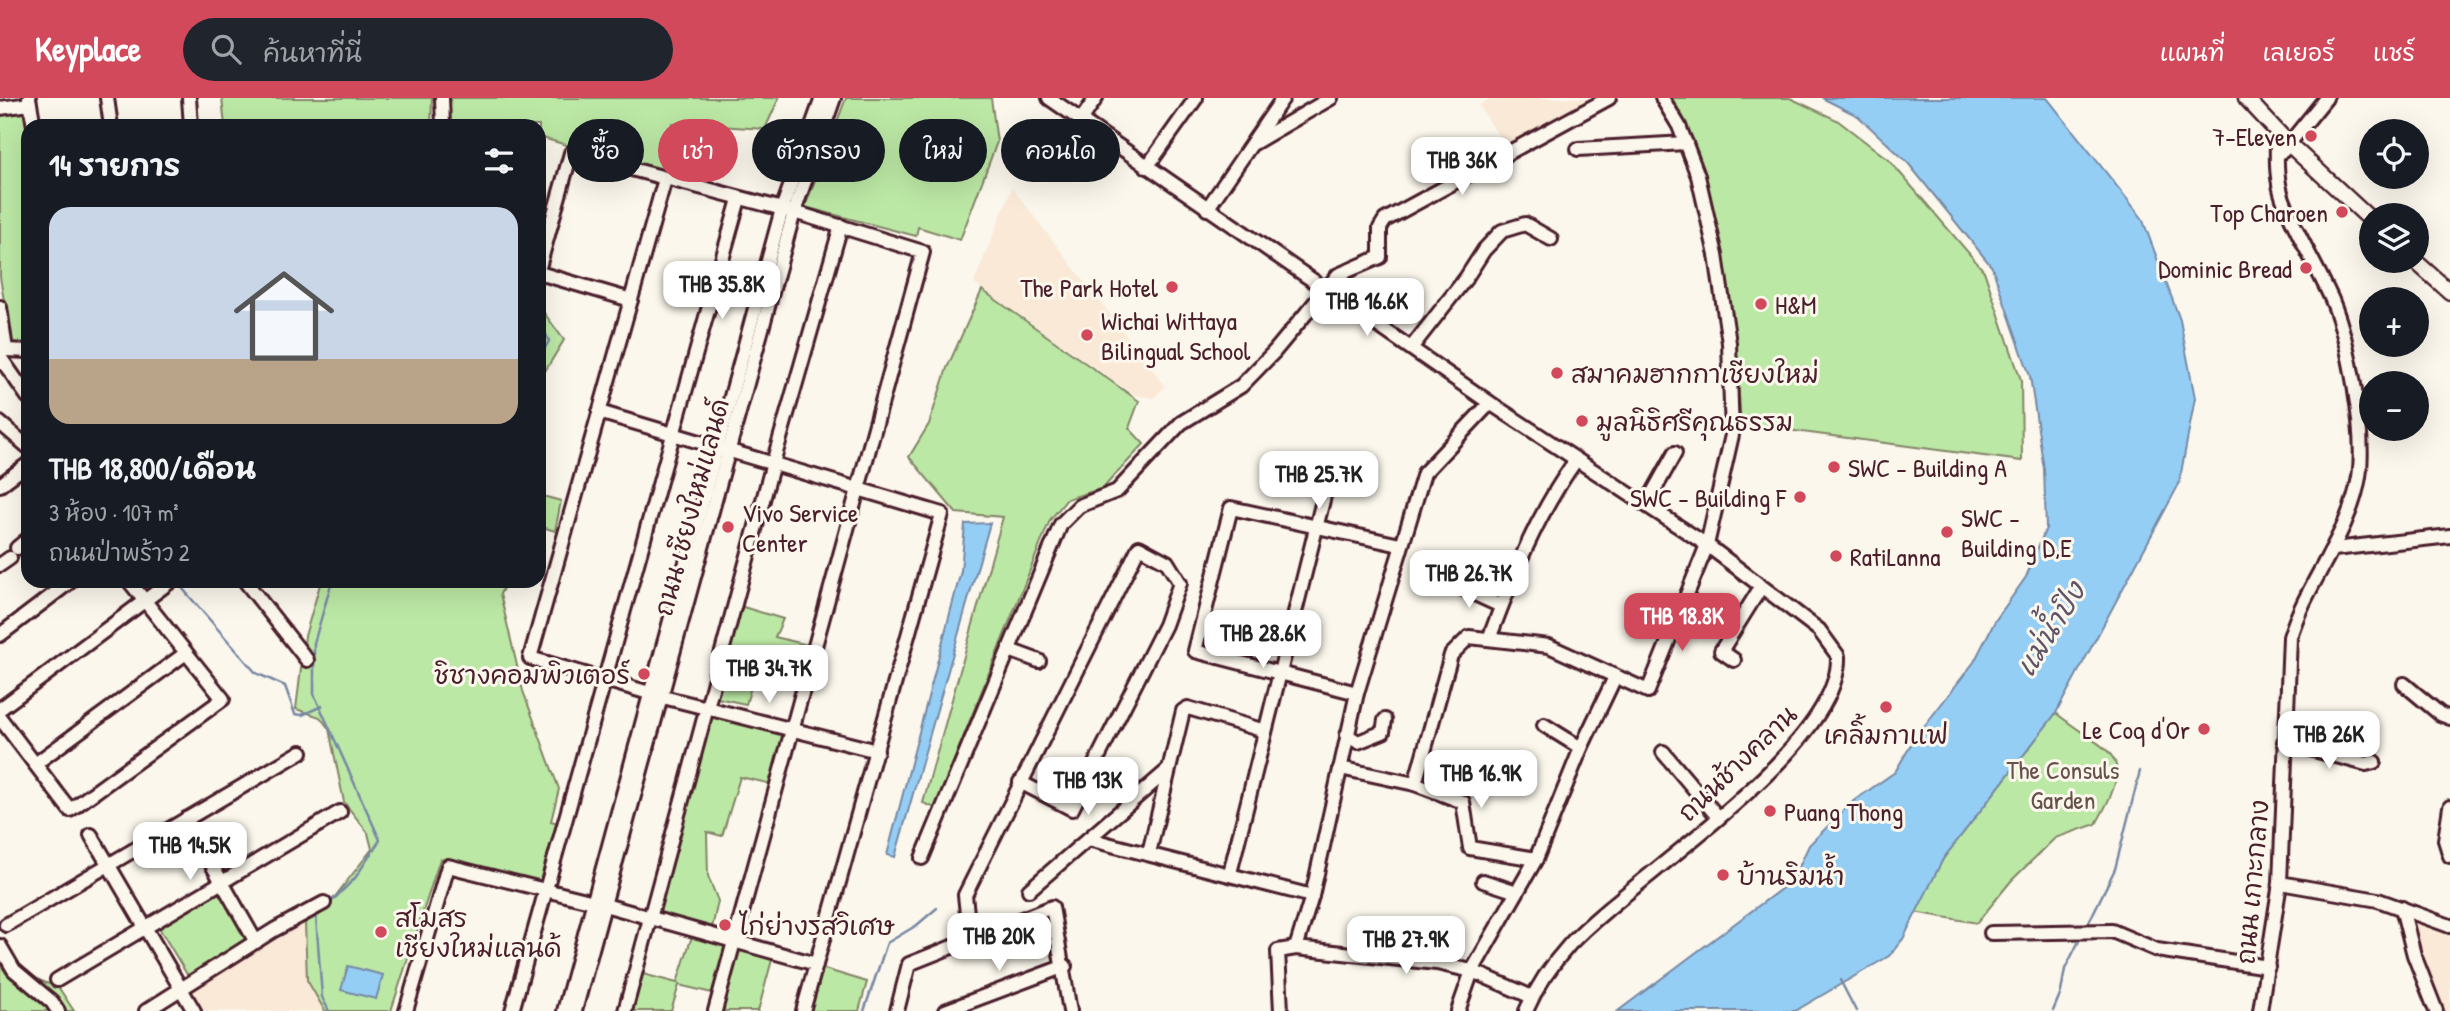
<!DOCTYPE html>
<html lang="th">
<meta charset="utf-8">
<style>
body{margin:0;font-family:"Patrick Hand","Playpen Sans Thai",sans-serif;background:#20242c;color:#f1f3f6;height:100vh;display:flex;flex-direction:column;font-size:26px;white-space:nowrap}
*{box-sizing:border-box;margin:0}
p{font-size:23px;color:#9ea1a6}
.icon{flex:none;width:38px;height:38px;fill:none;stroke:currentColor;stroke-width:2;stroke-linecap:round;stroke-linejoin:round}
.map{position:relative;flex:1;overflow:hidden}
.drawer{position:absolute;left:21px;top:21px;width:525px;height:469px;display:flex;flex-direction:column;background:#171b24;border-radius:21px;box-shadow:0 7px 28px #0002}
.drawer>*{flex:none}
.top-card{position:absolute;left:567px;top:21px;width:665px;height:63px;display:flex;gap:14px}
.fabs{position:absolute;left:2359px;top:21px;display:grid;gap:14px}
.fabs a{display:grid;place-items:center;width:70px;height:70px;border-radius:50%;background:#171b24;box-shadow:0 7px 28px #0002;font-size:35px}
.price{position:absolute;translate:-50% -60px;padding:0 16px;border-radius:14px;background:#fff;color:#222;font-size:23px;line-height:46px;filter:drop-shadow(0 2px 4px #0008)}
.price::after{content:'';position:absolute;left:50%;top:42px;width:21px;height:16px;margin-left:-10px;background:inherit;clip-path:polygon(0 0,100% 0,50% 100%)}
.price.selected{background:#d1495b;color:#fff}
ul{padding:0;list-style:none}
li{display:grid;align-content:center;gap:14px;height:371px;padding:0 28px}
li span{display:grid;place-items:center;height:217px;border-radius:21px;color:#555}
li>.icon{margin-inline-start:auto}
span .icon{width:126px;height:126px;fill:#fffc;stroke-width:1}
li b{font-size:30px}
h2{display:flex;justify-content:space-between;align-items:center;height:84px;padding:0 28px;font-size:30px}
.chip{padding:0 24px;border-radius:32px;background:#171b24;box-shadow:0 7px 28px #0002;font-size:24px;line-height:63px}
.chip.selected{background:#d1495b;color:#fff}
header{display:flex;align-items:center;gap:42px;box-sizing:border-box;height:98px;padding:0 35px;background:#d1495b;color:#fff}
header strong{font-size:33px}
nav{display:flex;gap:38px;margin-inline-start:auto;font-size:24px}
.search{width:490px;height:63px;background:#20242c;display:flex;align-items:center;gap:18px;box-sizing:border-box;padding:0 24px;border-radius:38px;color:#9ea1a6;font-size:26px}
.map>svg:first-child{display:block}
.built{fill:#f9e9d6}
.green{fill:#bce8a5;stroke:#838468;stroke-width:2}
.water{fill:#95cef5;stroke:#7788a4;stroke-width:2}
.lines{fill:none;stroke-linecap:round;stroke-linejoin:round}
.stream{stroke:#7788a4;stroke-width:2.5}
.minor-casing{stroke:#4a1f2b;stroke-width:18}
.major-casing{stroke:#4a1f2b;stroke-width:19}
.minor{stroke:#fbf7ec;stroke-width:12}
.major{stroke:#fbf7ec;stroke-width:14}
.poi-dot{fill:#d1495b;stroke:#fbf7ec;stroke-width:2.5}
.labels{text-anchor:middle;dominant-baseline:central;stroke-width:6;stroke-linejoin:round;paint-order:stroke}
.poi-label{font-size:26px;fill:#4a1f2b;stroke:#fbf7ec;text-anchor:start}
.street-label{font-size:26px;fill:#4a1f2b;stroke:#fbf7ec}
.park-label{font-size:26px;fill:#66514a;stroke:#fbf7ec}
.water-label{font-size:28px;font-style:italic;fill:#605468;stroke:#fbf7ec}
</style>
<header>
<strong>Keyplace</strong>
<div class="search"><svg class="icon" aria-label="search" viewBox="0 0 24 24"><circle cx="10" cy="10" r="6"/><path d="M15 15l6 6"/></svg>ค้นหาที่นี่</div>
<nav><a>แผนที่</a><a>เลเยอร์</a><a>แชร์</a></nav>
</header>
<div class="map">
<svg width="2450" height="913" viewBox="0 0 2450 913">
<rect width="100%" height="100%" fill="#fbf7ec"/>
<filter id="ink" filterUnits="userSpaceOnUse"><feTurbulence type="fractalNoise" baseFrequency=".0143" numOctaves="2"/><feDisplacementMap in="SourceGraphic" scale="14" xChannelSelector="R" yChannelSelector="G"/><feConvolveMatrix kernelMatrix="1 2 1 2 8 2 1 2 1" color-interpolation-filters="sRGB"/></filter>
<g filter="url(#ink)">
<g class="built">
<path d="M1491 0H1596L1506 50 1479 7Z"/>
<path d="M1012 90 1165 288 1154 300 1134 297 974 185Z"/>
<path d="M2407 821 2450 830V913H2442Z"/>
<path d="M305 825 307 882 325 913H187L178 897Z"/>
</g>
<g class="green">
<path d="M222 0H432L431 28H225Z"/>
<path d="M446 0H779L765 31 672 25 666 76 539 39V28H445Z"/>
<path d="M846 0H991L997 44 960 142 918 129 916 138 805 109Z"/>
<path d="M1672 0H1790L1837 22 1889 62 1984 173 2021 282 2022 363 1741 326C1738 270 1732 217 1722 162 1712 101 1705 54 1672 0Z"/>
<path d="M26 10 28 28V248L11 245 0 179V13Z"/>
<path d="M982 192 1139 303 1129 330 1144 346 1103 390 1067 401 1050 422 935 710 923 705 1003 419 956 415 909 359 929 326 947 270Z"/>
<path d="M539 208 564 242 539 283Z"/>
<path d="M539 397 561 403 555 433 539 428Z"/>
<path d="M321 483H507L500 496 523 593 559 691 551 723 562 726 545 787 440 761 391 913H325L307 882 305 825 323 814 372 751 368 735 344 704 329 631 320 619 296 611 305 538Z"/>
<path d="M740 508 783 521 775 539 808 547 802 571 759 562 746 606 717 600Z"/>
<path d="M710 614 786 632 772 686 740 679 722 738 707 734 708 778 718 803 712 830 657 817Z"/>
<path d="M2056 615C2110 659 2139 651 2096 726L2055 740 2011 783 1977 825 1914 814 1943 761Z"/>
<path d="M219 792 248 841 188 878 158 828Z"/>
<path d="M692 838 726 847 712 895 679 887 671 913H630L639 875 677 885Z"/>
<path d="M739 848 773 858 758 913H720Z"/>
<path d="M0 866 6 875 12 871 59 890 74 913H0Z"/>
<path d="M821 870 867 884 859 913H810Z"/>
</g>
<g class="water">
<path d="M1822 0H2047L2142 120 2180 222 2195 300 2179 386 2056 615 1943 761 1903 841 1889 858 1795 913H1618L1793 782 1809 747 1852 704 1895 674 1915 640 1974 564 1995 523 2026 479 2046 430 2044 371 2030 278 1992 169 1908 65 1858 18Z"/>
<path d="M990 425 895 759 887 757 961 473 965 426Z"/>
<path d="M348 868 383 877 376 901 341 892Z"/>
</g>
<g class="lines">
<g class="stream">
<path d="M539 221 549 243 539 261"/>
<path d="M176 483 256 575 285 588 295 616 302 617 322 608"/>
<path d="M2087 828 2115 771 2140 673"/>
<path d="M1840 882 1856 913"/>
<path d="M329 913 322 899 316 819 355 780 380 742 314 596V545L332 483"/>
<path d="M864 913 887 845 917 827 937 810"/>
<path d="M2053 913 2061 894 2065 871 2082 837"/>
</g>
<g class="minor-casing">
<g id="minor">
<path d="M29 0 34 28"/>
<path d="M107 0 111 28"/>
<path d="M189 0 191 28"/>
<path d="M442 0 443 28"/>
<path d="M1049 0 1490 305 1707 447 1819 532 1838 558C1842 650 1631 780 1570 846 1553 865 1536 890 1526 913"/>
<path d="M0 10 30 6"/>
<path d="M1081 22 1096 0"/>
<path d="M1254 45 1331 0"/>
<path d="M1578 51 1686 45"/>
<path d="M2283 53 2326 0"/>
<path d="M1147 69 1196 0"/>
<path d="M665 81 530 560 663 599 877 653"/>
<path d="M1207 111 1283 0"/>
<path d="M539 169 571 55 794 114 923 154 715 913"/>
<path d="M539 175 631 202"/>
<path d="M0 209 6 252"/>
<path d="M1411 250 1466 180 1484 152 1502 133 1525 126 1551 141"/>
<path d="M6 252 28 253"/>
<path d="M0 259 28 299"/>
<path d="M599 314 942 416 803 913"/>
<path d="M0 325 28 349"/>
<path d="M0 387 28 366"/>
<path d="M1646 407 1675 355"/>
<path d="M17 450 28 441"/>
<path d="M2334 451 2450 438"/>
<path d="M0 467 10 460"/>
<path d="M245 483 307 562"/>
<path d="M1451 485 1501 508"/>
<path d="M0 537 71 483"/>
<path d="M1489 541C1513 477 1536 418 1576 362"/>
<path d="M1009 552 1039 563"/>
<path d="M1734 562 1721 553 1761 489"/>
<path d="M2404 586 2440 616 2450 620"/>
<path d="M1357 595 1195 553 1231 410 1400 447"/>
<path d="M0 611 171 483"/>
<path d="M0 620 70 712 223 601 129 483"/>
<path d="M1544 627 1581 650"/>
<path d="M1347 637 1358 644 1383 634 1385 622"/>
<path d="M2284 644 2366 666 2374 664"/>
<path d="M1663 654 1718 719"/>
<path d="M35 666 186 555"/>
<path d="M1340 670 1415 686 1463 704 1470 750 1536 761"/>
<path d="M1415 686 1451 557 1469 539 1549 548 1648 593 1707 447 1732 337 1729 245 1716 157 1698 78 1679 28 1662 0"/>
<path d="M2450 709 2445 742 2450 758"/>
<path d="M186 721 256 844"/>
<path d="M91 737 194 913"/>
<path d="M1088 741 1312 798"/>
<path d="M1149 755 1183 613 1188 610 1265 633"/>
<path d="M922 760 1061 426 1079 408 1117 393 1181 325 1241 288 1274 254 1338 177 1380 159V130L1385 122 1609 0"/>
<path d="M1230 775 1329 378"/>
<path d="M1483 783 1517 794"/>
<path d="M2280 785 2378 802 2450 828"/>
<path d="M1029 792 1168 672"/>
<path d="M2402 810 2414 857 2436 913"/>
<path d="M6 827 301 654"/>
<path d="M1991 835 2112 833 2157 852 2268 869"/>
<path d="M970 843 965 797 1139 449 1167 464 1180 485 1165 527 1072 711 1020 684"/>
<path d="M0 848 14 872 52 904 58 913"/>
<path d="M1296 850 1312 798 1357 595 1424 375 1490 305"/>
<path d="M57 882 340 714"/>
<path d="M146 913 274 832 324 805"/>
<path d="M406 913 448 768 594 804 816 866"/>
<path d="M512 913 739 101"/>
<path d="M564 913 782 111 822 0"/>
<path d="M575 913 794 114 834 0"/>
<path d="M625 913 773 365 841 128"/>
<path d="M897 913 909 866 1052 809 1070 913"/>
<path d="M945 913 1065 868"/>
<path d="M1281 913 1278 853 1296 850 1437 865 1472 873 1532 899"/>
<path d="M1458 913 1472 873 1536 761 1581 650 1615 579"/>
<path d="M2260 913 2280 785 2290 539C2307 483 2349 438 2359 379 2366 335 2349 243 2332 202 2317 168 2296 136 2283 101 2275 79 2277 56 2277 33"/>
</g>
</g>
<g class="major-casing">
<g id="major">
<path d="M2246 0 2289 46 2371 122"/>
<path d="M2415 163 2450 194"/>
</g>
</g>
<use href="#minor" class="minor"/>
<use href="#major" class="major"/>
</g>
</g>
<g class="poi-dot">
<circle cx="2311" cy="38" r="7"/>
<circle cx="2342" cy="114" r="7"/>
<circle cx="2306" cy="170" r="7"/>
<circle cx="1172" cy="189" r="7"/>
<circle cx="1761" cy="206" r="7"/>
<circle cx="1087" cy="237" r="7"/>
<circle cx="1557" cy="275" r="7"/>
<circle cx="1582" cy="323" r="7"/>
<circle cx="1834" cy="369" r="7"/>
<circle cx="1800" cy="399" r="7"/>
<circle cx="728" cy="429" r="7"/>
<circle cx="1947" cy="434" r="7"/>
<circle cx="1836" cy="458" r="7"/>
<circle cx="644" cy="576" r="7"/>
<circle cx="1886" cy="609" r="7"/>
<circle cx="2204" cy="631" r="7"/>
<circle cx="1770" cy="713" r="7"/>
<circle cx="1723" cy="777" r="7"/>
<circle cx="725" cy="827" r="7"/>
<circle cx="381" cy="834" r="7"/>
</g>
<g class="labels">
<g class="poi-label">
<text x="2297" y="38" text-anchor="end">7-Eleven</text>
<text x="2328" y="114" text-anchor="end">Top Charoen</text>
<text x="2292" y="170" text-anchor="end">Dominic Bread</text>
<text x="1158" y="189" text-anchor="end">The Park Hotel</text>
<text x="1775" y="206">H&amp;M</text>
<text x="1101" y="222">Wichai Wittaya<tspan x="1101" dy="30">Bilingual School</tspan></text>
<text x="1571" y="275">สมาคมฮากกาเชียงใหม่</text>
<text x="1596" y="323">มูลนิธิศรีคุณธรรม</text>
<text x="1848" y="369">SWC - Building A</text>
<text x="1786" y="399" text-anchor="end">SWC - Building F</text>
<text x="742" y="414">Vivo Service<tspan x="742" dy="30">Center</tspan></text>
<text x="1961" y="419">SWC -<tspan x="1961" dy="30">Building D,E</tspan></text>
<text x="1850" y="458">RatiLanna</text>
<text x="630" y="576" text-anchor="end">ชิชางคอมพิวเตอร์</text>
<text x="2190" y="631" text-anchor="end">Le Coq d'Or</text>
<text x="1886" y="636" text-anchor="middle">เคลิ้มกาแฟ</text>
<text x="1784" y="713">Puang Thong</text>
<text x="1737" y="777">บ้านริมน้ำ</text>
<text x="395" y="819">สโมสร<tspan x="395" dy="30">เชียงใหม่แลนด้</tspan></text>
<text x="739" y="827">ไก่ย่างรสวิเศษ</text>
</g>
<g class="street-label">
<text transform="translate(691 409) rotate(-75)">ถนน เชียงใหม่แลนด์</text>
<text transform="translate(1737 665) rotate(-44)">ถนนช้างคลาน</text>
<text transform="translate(2252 784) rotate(-85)">ถนน เกาะกลาง</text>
</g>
<g class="park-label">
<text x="2063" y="671">The Consuls<tspan x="2063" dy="30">Garden</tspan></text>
</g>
<g class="water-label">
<text transform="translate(2050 531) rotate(-58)">แม่น้ำปิง</text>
</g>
</g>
</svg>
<div class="fabs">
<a><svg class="icon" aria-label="locate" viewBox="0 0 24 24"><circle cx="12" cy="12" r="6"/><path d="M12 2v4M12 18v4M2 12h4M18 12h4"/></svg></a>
<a><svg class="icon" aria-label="layers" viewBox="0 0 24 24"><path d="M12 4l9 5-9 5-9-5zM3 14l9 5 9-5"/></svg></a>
<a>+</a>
<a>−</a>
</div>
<b class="price" style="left:1462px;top:99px">THB 36K</b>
<b class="price" style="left:722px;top:223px">THB 35.8K</b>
<b class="price" style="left:1367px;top:240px">THB 16.6K</b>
<b class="price" style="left:1319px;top:413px">THB 25.7K</b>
<b class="price" style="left:1469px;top:512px">THB 26.7K</b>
<b class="price selected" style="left:1682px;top:555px">THB 18.8K</b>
<b class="price" style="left:1263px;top:572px">THB 28.6K</b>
<b class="price" style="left:769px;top:607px">THB 34.7K</b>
<b class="price" style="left:2329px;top:673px">THB 26K</b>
<b class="price" style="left:1481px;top:712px">THB 16.9K</b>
<b class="price" style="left:1088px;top:719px">THB 13K</b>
<b class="price" style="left:190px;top:784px">THB 14.5K</b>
<b class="price" style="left:999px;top:875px">THB 20K</b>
<b class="price" style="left:1406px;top:878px">THB 27.9K</b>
<div class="top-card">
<a class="chip">ซื้อ</a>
<a class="chip selected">เช่า</a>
<a class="chip">ตัวกรอง</a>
<a class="chip">ใหม่</a>
<a class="chip">คอนโด</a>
</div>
<section class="drawer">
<h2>14 รายการ<svg class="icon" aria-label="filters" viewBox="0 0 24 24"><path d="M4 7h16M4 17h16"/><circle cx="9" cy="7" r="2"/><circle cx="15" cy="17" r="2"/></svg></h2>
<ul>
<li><span style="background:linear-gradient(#c9d6e8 70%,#b9a48a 0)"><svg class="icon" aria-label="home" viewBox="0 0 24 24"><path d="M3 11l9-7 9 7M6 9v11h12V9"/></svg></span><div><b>THB 18,800/เดือน</b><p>3 ห้อง · 107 m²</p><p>ถนนป่าพร้าว 2</p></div></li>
</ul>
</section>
</div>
